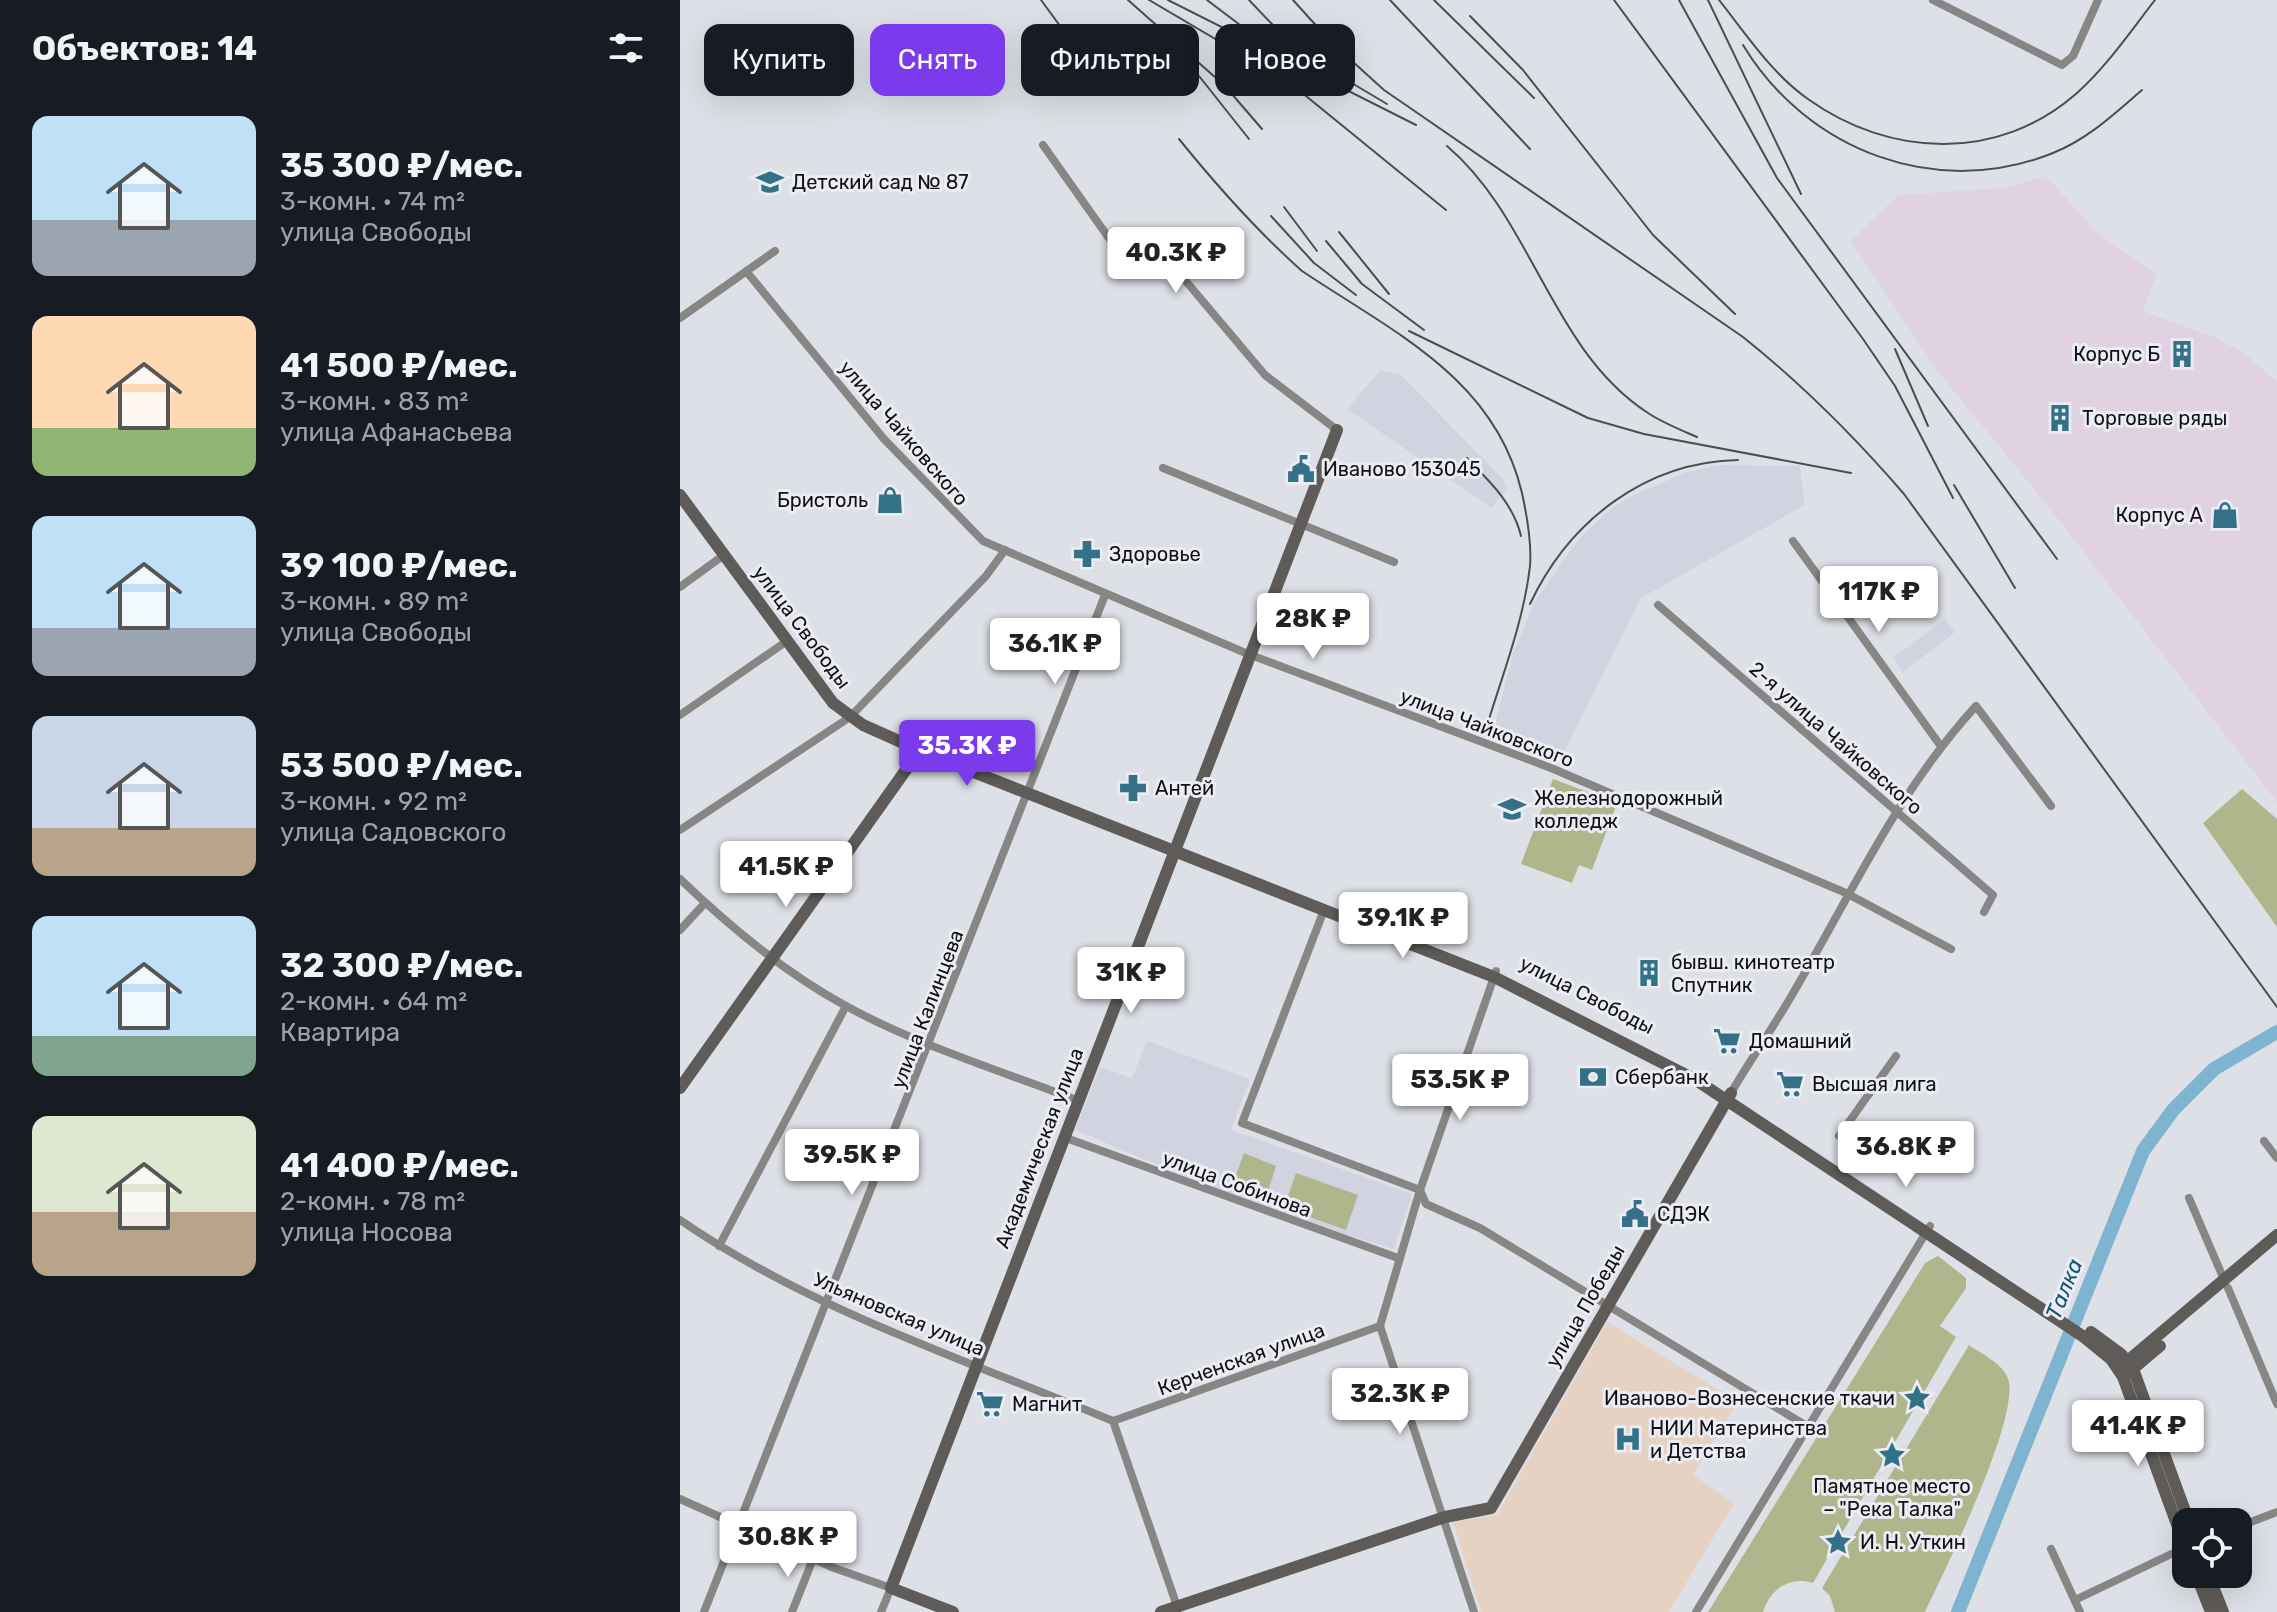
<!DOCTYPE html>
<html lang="ru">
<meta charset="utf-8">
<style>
body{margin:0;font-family:Rubik,sans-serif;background:#20242c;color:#f1f3f6;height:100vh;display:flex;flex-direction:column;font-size:30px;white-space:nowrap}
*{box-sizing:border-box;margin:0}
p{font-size:26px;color:#9ea1a6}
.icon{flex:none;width:44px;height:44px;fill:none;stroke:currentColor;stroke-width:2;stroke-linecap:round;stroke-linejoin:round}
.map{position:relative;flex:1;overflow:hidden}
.details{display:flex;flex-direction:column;background:#171b24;width:680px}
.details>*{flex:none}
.hud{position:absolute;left:24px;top:24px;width:760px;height:72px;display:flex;gap:16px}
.buttons{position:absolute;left:1492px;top:1508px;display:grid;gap:16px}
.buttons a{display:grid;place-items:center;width:80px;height:80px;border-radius:16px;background:#171b24;box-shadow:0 8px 32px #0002;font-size:40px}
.price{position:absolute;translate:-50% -68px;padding:0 18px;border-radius:8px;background:#fff;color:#222;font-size:26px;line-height:52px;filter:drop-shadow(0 2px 4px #0008)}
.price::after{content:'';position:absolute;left:50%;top:48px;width:24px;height:18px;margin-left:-12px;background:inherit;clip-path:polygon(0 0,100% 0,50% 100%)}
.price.selected{background:#7c3aed;color:#fff}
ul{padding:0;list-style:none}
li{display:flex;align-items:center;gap:24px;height:200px;padding:0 32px}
li span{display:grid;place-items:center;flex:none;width:224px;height:160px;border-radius:16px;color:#555}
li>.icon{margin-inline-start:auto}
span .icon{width:96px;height:96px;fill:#fffc;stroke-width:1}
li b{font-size:34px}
h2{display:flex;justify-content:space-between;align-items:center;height:96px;padding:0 32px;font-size:34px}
.tag{padding:0 28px;border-radius:16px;background:#171b24;box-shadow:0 8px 32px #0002;font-size:28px;line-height:72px}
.tag.selected{background:#7c3aed;color:#fff}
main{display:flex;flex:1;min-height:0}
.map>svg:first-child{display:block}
.commercial{fill:#e0d1e3}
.built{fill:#d1d3e1}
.medical{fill:#e6d2c3}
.green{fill:#b0b68c}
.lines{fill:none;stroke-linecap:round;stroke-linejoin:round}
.river{stroke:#7eb4d0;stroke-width:14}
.street{stroke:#888684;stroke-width:8}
.secondary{stroke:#5f5b58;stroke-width:12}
.rail{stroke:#4c4d50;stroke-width:2}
.labels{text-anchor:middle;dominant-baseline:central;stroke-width:6;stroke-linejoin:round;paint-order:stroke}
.poi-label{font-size:20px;fill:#101113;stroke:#ecedf4;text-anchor:start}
.street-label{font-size:20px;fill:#101113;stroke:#ecedf4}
.water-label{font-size:22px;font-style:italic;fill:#125673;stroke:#ecedf4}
</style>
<main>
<section class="details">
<h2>Объектов: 14<svg class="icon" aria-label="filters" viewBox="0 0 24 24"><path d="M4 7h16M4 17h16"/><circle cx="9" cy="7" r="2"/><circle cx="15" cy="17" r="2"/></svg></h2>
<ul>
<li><span style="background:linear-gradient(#bfe0f5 65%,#9aa5b1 0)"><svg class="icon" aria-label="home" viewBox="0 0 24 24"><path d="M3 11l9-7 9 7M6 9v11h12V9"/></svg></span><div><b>35 300 ₽/мес.</b><p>3-комн. · 74 m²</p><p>улица Свободы</p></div></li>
<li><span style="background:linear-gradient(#ffd9b3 70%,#8fb573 0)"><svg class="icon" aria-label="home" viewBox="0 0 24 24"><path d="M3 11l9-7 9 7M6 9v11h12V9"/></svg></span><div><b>41 500 ₽/мес.</b><p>3-комн. · 83 m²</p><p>улица Афанасьева</p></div></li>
<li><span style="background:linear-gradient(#bfe0f5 70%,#9aa5b1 0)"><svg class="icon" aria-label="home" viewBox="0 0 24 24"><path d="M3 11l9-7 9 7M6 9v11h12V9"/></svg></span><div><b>39 100 ₽/мес.</b><p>3-комн. · 89 m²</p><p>улица Свободы</p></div></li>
<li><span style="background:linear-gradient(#c9d6e8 70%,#b9a48a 0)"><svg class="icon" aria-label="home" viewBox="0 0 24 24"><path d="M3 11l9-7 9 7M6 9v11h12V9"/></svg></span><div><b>53 500 ₽/мес.</b><p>3-комн. · 92 m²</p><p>улица Садовского</p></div></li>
<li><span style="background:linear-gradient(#bfe0f5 75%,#7fa58c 0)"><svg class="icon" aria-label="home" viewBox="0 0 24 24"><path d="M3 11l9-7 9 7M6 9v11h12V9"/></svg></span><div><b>32 300 ₽/мес.</b><p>2-комн. · 64 m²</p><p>Квартира</p></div></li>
<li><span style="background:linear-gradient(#dfe7d0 60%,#b9a48a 0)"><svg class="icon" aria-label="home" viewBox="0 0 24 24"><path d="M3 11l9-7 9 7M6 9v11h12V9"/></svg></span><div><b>41 400 ₽/мес.</b><p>2-комн. · 78 m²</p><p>улица Носова</p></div></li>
</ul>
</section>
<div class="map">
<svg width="1597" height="1612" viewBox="0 0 1597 1612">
<rect width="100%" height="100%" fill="#dee0e7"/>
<path class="commercial" d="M1366 176 1417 233 1477 274 1463 311 1536 338 1564 353 1597 382V802L1368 506 1260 374 1171 241 1218 195 1324 188Z"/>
<g class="built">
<path d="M700 371 720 374 822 478 827 488 812 508 667 409Z"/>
<path d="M1040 465 1120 466 1125 505 961 598 883 755 864 749 863 744 854 738 845 739 814 728 833 654 855 601 898 540 928 511 950 497 1004 473Z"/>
<path d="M1265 619 1275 632 1223 672 1213 658Z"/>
<path d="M467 1041 570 1079 551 1130 732 1194 714 1249 575 1206 395 1130 420 1067 452 1078Z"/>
</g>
<path class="medical" d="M927 1322 1058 1402 1013 1475 1054 1503 989 1612H801L773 1522 817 1515Z"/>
<g class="green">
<path d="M873 779 937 803 912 870 899 865 892 883 841 864Z"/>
<path d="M1562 789 1597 819V927L1523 823Z"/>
<path d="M564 1153 596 1166 586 1198 552 1186Z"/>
<path d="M616 1173 678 1195 666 1230 604 1208Z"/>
<path d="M1258 1256 1286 1278V1288L1260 1326 1276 1337 1133 1583C1110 1576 1090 1589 1083 1612H1028L1245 1263Z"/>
<path d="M1289 1345C1303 1355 1326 1365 1329 1382 1336 1426 1266 1568 1245 1612H1155L1150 1596 1142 1588Z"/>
</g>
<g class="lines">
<path class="river" d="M1278 1612 1463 1151 1493 1110 1534 1069 1597 1032"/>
<g class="street">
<path d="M1253 0 1382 65 1393 56 1418 0"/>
<path d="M363 145 438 251 488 260 585 375 657 430"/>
<path d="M66 271 204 439 303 541 568 654 871 768 1166 893 1271 949"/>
<path d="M0 318 95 251"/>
<path d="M483 468 714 562"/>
<path d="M1113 541 1260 745"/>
<path d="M0 587 44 555"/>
<path d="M978 605 1313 895 1304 912"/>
<path d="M0 715 107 641"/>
<path d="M0 830 170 717 306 576 325 550"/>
<path d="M0 879C50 927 105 973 166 1006 239 1046 322 1071 399 1101"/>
<path d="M644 910 562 1123 740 1190 746 1204 800 1228 1130 1428"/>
<path d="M0 930 25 903"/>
<path d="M1051 1093C1070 1060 1093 1028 1112 995 1171 895 1217 792 1296 706L1371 806"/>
<path d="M1159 1136 1216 1056"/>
<path d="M386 1138 718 1258"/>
<path d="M1584 1141 1597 1158"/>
<path d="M1509 1198 1545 1282"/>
<path d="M0 1220C131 1310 287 1360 433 1421"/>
<path d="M39 1246 166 1006"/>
<path d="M1548 1288 1597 1404"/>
<path d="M433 1421 700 1326"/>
<path d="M433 1421 498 1609"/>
<path d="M0 1499 154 1568 211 1588 201 1612"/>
<path d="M1558 1527 1597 1512"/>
<path d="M1371 1549 1400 1612"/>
<path d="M1395 1600 1506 1547"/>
<path d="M24 1612 425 595"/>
<path d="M112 1612 133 1559"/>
<path d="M794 1612 700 1326 740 1190 816 971"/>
<path d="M1016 1612 1250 1226"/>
</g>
<g class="secondary">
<path d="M0 495 153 703 183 725 248 754 814 977 1016 1080 1404 1337 1431 1359 1443 1377 1506 1549"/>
<path d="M0 1088 240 750"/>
<path d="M1411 1332 1441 1354 1453 1369 1509 1522"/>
<path d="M1444 1364 1597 1235"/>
<path d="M1448 1373 1480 1346"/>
<path d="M1516 1574 1531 1612"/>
<path d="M1528 1574 1543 1612"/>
<path d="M273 1612 211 1588 657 430"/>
<path d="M481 1612 765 1517 811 1508 1051 1093"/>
</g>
<g class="rail">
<path d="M361 0 383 30"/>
<path d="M448 0 545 86 582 129"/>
<path d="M469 0 610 83 766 210"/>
<path d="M488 0 736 125"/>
<path d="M527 0 568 31"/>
<path d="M569 0 609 42 642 67"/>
<path d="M613 0 651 42 704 90 1063 337C1123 385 1174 436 1224 494L1597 1007"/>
<path d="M710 0 850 149"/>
<path d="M754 0 854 98"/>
<path d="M934 0 1183 339 1215 386 1273 498"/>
<path d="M999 0 1097 178 1377 559"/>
<path d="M1028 0 1121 194"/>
<path d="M1039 0C1066 34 1092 74 1128 99 1210 158 1319 162 1397 93 1427 66 1450 32 1475 0"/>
<path d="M790 16 843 70 973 235 1055 314"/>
<path d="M472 35 508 76"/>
<path d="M1063 45C1127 151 1257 200 1373 153 1408 139 1434 114 1462 90"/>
<path d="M519 76 569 139"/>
<path d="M665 79 707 104"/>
<path d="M499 139C537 186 577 231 622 271 713 332 815 378 842 493 847 516 852 542 850 566 844 618 825 668 809 719"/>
<path d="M767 146C853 219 871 350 968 413 983 423 1001 430 1017 437"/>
<path d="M604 207 637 251"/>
<path d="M591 216 634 263 676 295"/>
<path d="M659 232 709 294"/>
<path d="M646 241 682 284 744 330"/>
<path d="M729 331 908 418 964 434 1171 473"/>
<path d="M1215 349 1248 426"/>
<path d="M787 458C810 482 833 503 841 536"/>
<path d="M1274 485 1335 588"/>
<path d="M850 604C889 521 965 462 1058 460"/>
</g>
</g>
<defs>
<g id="school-bare" transform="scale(2.16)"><path d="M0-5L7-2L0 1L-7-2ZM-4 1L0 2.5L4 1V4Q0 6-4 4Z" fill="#337187" stroke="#ecedf4" stroke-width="2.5" paint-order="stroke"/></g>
<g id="building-bare" transform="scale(2.16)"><path d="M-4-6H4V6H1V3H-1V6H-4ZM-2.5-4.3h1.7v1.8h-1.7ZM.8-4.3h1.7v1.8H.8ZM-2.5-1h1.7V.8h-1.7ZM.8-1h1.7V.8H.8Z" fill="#337187" stroke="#ecedf4" stroke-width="2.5" paint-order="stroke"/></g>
<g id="civic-bare" transform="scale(2.16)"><path d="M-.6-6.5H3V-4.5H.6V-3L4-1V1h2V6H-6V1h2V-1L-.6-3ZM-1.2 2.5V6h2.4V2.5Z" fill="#337187" stroke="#ecedf4" stroke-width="2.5" paint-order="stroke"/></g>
<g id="shop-bare" transform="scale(2.16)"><path d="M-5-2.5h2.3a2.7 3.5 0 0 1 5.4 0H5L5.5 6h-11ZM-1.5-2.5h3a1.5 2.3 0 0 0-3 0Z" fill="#337187" stroke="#ecedf4" stroke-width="2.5" paint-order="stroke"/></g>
<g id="pharmacy-bare" transform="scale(2.16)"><path d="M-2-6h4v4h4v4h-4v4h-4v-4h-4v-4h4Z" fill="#337187" stroke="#ecedf4" stroke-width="2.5" paint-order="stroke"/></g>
<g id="university-bare" transform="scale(2.16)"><path d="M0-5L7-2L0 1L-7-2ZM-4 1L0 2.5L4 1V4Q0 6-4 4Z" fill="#337187" stroke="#ecedf4" stroke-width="2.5" paint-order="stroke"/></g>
<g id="supermarket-bare" transform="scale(2.16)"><path d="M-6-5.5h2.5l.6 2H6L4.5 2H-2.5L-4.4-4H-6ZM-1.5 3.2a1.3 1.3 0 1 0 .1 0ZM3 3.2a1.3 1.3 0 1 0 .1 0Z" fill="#337187" stroke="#ecedf4" stroke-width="2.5" paint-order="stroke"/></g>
<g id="bank-bare" transform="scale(2.16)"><path d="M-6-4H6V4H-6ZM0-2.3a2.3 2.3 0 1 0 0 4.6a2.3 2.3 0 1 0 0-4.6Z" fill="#337187" stroke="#ecedf4" stroke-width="2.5" paint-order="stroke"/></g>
<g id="sight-bare" transform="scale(2.16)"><path d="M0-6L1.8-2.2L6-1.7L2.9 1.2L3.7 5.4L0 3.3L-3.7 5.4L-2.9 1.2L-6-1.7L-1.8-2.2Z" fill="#337187" stroke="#ecedf4" stroke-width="2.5" paint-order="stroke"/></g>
<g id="hospital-bare" transform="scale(2.16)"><path d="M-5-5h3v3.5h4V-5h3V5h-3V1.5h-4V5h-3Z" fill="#337187" stroke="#ecedf4" stroke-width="2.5" paint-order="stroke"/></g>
</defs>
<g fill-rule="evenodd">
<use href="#school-bare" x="90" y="182"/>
<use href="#building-bare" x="1502" y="354"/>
<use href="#building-bare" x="1380" y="418"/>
<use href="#civic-bare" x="621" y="469"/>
<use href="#shop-bare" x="210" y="500"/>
<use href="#shop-bare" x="1545" y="515"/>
<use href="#pharmacy-bare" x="407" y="554"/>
<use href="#pharmacy-bare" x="453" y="788"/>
<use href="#university-bare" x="832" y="809"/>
<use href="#building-bare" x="969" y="973"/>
<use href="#supermarket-bare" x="1047" y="1041"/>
<use href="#bank-bare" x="913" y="1077"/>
<use href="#supermarket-bare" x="1110" y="1084"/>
<use href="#civic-bare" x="955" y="1214"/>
<use href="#sight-bare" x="1237" y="1398"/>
<use href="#supermarket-bare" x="310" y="1404"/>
<use href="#hospital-bare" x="948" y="1439"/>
<use href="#sight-bare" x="1212" y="1455"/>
<use href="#sight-bare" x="1158" y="1542"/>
</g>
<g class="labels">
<g class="poi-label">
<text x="112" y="182">Детский сад № 87</text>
<text x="1480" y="354" text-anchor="end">Корпус Б</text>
<text x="1402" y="418">Торговые ряды</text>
<text x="643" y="469">Иваново 153045</text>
<text x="188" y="500" text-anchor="end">Бристоль</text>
<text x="1523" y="515" text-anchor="end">Корпус А</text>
<text x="429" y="554">Здоровье</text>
<text x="475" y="788">Антей</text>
<text x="854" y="798">Железнодорожный<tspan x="854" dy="23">колледж</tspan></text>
<text x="991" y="962">бывш. кинотеатр<tspan x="991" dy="23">Спутник</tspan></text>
<text x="1069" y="1041">Домашний</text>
<text x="935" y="1077">Сбербанк</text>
<text x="1132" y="1084">Высшая лига</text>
<text x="977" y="1214">СДЭК</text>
<text x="1215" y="1398" text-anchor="end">Иваново-Вознесенские ткачи</text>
<text x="332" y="1404">Магнит</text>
<text x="970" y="1428">НИИ Материнства<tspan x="970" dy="23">и Детства</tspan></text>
<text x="1212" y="1486" text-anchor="middle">Памятное место<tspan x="1212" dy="23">– "Река Талка"</tspan></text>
<text x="1180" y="1542">И. Н. Уткин</text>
</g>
<g class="street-label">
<text transform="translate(224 433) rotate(49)">улица Чайковского</text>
<text transform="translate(122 627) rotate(53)">улица Свободы</text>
<text transform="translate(807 728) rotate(21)">улица Чайковского</text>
<text transform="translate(1156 738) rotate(41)">2-я улица Чайковского</text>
<text transform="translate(907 995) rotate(27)">улица Свободы</text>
<text transform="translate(247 1009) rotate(-69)">улица Калинцева</text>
<text transform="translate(359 1148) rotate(-69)">Академическая улица</text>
<text transform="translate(557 1184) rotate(20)">улица Собинова</text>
<text transform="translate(905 1306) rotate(-60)">улица Победы</text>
<text transform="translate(219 1314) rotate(23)">Ульяновская улица</text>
<text transform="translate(561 1359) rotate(-20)">Керченская улица</text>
</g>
<g class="water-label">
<text transform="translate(1384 1289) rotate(-68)">Талка</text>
</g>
</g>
</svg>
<div class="buttons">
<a><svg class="icon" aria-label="locate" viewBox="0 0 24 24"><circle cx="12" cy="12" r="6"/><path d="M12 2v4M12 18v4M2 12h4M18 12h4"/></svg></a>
</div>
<b class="price" style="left:496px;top:295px">40.3K ₽</b>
<b class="price" style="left:1199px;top:634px">117K ₽</b>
<b class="price" style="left:633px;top:661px">28K ₽</b>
<b class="price" style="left:375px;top:686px">36.1K ₽</b>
<b class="price selected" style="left:287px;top:788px">35.3K ₽</b>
<b class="price" style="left:106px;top:909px">41.5K ₽</b>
<b class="price" style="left:723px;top:960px">39.1K ₽</b>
<b class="price" style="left:451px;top:1015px">31K ₽</b>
<b class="price" style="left:780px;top:1122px">53.5K ₽</b>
<b class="price" style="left:1226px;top:1189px">36.8K ₽</b>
<b class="price" style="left:172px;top:1197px">39.5K ₽</b>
<b class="price" style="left:720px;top:1436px">32.3K ₽</b>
<b class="price" style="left:1458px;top:1468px">41.4K ₽</b>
<b class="price" style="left:108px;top:1579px">30.8K ₽</b>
<div class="hud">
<a class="tag">Купить</a>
<a class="tag selected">Снять</a>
<a class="tag">Фильтры</a>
<a class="tag">Новое</a>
</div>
</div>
</main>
